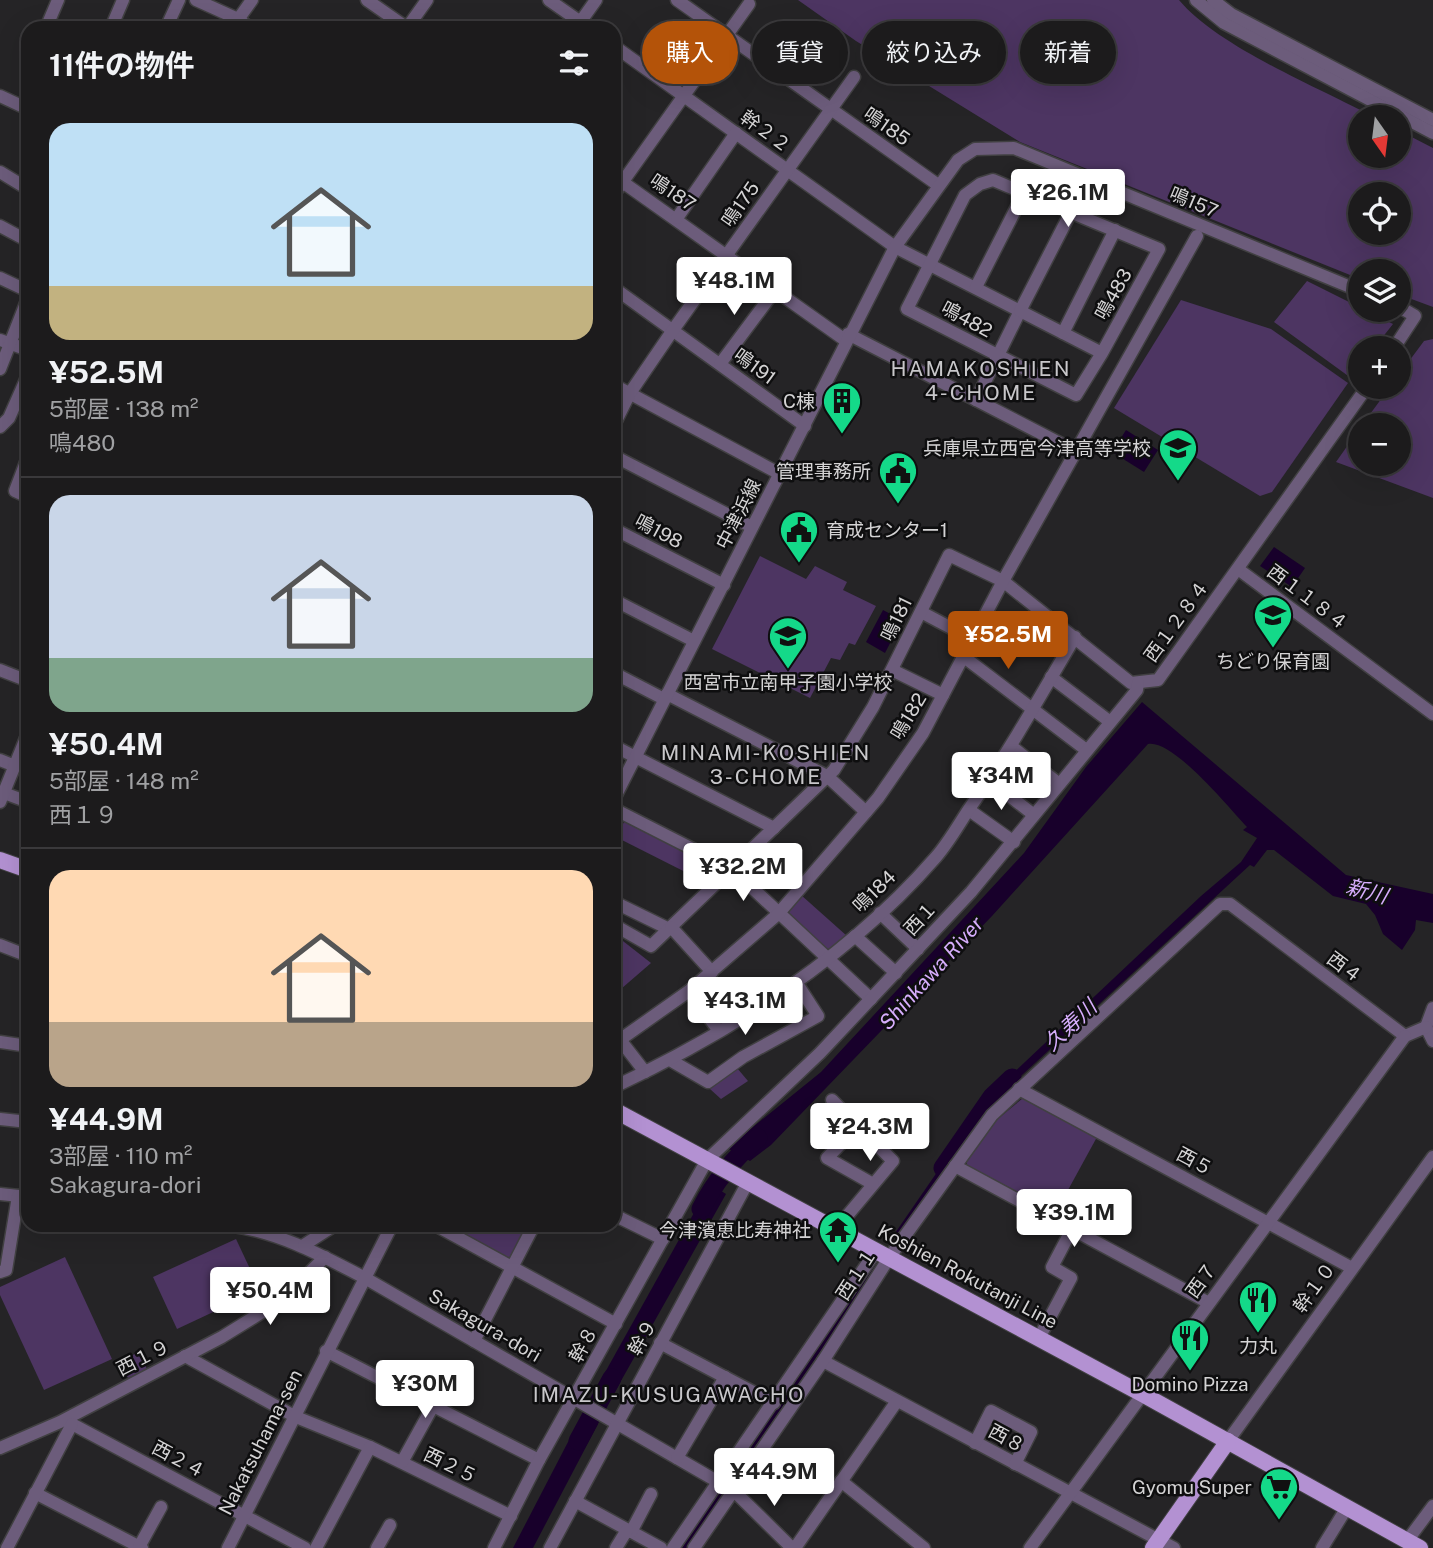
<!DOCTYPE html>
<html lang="ja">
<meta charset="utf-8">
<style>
body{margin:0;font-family:"Public Sans","Noto Sans JP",sans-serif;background:#292829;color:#f1f3f6;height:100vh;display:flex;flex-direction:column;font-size:26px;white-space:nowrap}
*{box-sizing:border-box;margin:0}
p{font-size:23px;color:#a0a1a3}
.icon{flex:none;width:38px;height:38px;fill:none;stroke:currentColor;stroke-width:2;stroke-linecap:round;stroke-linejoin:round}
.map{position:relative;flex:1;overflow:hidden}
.side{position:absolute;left:21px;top:21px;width:600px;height:1211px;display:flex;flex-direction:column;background:#1c1b1c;border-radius:21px;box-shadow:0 7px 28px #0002,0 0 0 2px #3a393b}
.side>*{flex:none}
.guide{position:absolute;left:642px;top:21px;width:665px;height:63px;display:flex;gap:14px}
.needle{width:46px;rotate:166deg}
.buttons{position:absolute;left:1348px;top:105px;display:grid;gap:14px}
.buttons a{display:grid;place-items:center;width:63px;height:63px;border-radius:50%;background:#1c1b1c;box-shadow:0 7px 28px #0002,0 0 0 2px #3a393b;font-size:35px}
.price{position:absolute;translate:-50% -60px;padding:0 16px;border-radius:7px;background:#fff;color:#222;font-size:23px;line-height:46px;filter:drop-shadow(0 2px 4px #0008)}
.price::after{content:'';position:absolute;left:50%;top:42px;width:21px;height:16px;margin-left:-10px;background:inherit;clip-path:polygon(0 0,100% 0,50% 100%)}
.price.active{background:#b45309;color:#fff}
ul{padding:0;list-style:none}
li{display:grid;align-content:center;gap:14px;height:371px;padding:0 28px}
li+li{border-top:2px solid #3a393b}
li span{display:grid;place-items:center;height:217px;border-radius:21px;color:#555}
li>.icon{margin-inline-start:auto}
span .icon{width:126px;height:126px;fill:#fffc;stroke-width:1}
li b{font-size:30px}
h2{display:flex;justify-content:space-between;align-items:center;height:84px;padding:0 28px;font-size:30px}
.pill{padding:0 24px;border-radius:32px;background:#1c1b1c;box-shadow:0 7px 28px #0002,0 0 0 2px #3a393b;font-size:24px;line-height:63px}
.pill.active{background:#b45309;color:#fff}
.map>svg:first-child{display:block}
.green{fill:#4d3562;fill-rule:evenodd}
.water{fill:#18002b}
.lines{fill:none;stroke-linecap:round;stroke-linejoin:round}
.river{stroke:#18002b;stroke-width:19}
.minor-casing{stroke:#414042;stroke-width:15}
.major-casing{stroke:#414042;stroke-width:18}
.minor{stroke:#6c5c7b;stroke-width:12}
.major{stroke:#b391d2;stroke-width:16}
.labels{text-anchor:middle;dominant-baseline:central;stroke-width:5;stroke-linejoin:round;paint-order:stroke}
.street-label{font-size:19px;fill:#d4d3d4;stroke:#0e0e0f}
.poi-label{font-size:19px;fill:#d4d3d4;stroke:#0e0e0f;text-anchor:end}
.neighbourhood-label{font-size:21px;letter-spacing:2px;fill:#c8c7ca;stroke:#0e0e0f}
.water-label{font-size:21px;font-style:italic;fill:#d6adfc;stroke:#0e0e0f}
</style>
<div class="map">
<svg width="1433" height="1548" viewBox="0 0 1433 1548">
<rect width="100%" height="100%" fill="#252426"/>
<g class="green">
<path d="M798 0H1179C1217 46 1319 88 1374 117H1360V156H1398V130L1433 148V307L1398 294V271H1360V279L1020 142 856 41ZM1360 194H1398V233H1360Z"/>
<path d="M1307 281 1393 324 1374 348H1360V368L1351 378 1274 322Z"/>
<path d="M1181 300 1271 329 1348 383 1272 492 1260 496 1114 408Z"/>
<path d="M1433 339V498L1336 462 1360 428V464H1398V425H1362L1390 387H1398V376L1424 341Z"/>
<path d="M760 556 806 579 815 566 847 582 843 590 876 606 855 645 849 643 840 660 831 658 810 698 712 649Z"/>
<path d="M625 821 720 868 705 882 614 836Z"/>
<path d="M801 895 847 936 827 951 788 917V911Z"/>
<path d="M614 934 651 963 614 995Z"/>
<path d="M737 1068 748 1081 721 1099 710 1089Z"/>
<path d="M1023 1098 1097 1137 1056 1212 967 1165V1160L993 1123Z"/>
<path d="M445 1225H528L511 1259Z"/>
<path d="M236 1239 260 1290 177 1329 153 1277Z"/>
<path d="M65 1257 112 1359 44 1390 0 1295V1287Z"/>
<path d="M139 1352 147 1369 128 1378 120 1361Z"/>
</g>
<g class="water">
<path d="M1126 430 1158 450 1144 472 1112 452Z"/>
<path d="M1274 547 1305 568 1292 587 1260 566Z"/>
<path d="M883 610 902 620 885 653 866 642Z"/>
<path d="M1142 702 1346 875 1433 894V923L1416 920 1415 930 1402 950 1383 934 1375 915 1366 904 1333 896 1274 850H1267L1254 867 1250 865 996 1099 991 1094 1201 896 1241 862 1257 838 1243 830 1247 827C1229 808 1173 739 1148 744L992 916 771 1145 750 1161 727 1148 821 1072 1024 853 1086 767Z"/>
<path d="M955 1146 959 1149 895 1241 891 1239Z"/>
<path d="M710 1184 726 1194 608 1404 593 1394Z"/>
<path d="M875 1261 880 1264 735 1476 731 1474Z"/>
<path d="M582 1415 598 1424 533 1548H513Z"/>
</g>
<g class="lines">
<g class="river">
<path d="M943 1168 992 1097 1012 1078"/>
<path d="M701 1209C715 1181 734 1158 758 1138"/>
<path d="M578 1441 612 1378"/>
<path d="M683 1548 748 1453"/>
</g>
<g class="minor-casing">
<g id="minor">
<path d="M196 0 238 19 250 28"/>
<path d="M367 0 407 28"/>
<path d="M549 0 589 28"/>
<path d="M677 0 938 185"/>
<path d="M1196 0 1224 23 1433 133"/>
<path d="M1213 0 1231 14 1433 120"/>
<path d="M46 28 58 0"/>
<path d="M111 28 123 0"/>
<path d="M166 28 179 0"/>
<path d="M232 28 252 0"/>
<path d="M407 28 427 0"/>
<path d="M576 28 596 0"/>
<path d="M614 46 895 247 1020 311 976 400"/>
<path d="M0 96 28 109"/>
<path d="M0 172 28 189"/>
<path d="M614 176 845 340"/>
<path d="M614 194 749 4"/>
<path d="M1071 212 1020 311 1102 353 1076 395 907 309 965 195 980 184 993 180 1159 249 1102 353"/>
<path d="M677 218 736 133"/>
<path d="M0 226 28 241"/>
<path d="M0 278 28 291"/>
<path d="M976 287 1024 193"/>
<path d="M614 288 805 426"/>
<path d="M1063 333 1115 230"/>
<path d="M848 334 1077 452"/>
<path d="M0 340 28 350"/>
<path d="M1394 348 1415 316 1398 306"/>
<path d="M720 364 776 289"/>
<path d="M0 369 28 298"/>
<path d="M614 385 780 474"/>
<path d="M614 425 630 393 673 330 854 77"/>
<path d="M0 427 9 418 28 375"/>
<path d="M614 456 752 527"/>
<path d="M28 457 15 491 28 497"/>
<path d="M614 529 724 585"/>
<path d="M1238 569 1433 714"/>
<path d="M614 600 694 641"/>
<path d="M921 612 974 640"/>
<path d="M964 657 1085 749"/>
<path d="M0 670 28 681"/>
<path d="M892 670 943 695"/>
<path d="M614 673 664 699"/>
<path d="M1051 677 1109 721"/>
<path d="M667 694 827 776 866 812"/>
<path d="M614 746 774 828"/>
<path d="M1011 746 1058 783"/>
<path d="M0 760 15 766"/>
<path d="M989 780 1034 815"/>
<path d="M4 793 28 802"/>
<path d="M614 799 895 247 958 160 975 149 1014 148 1360 291"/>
<path d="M0 802 28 733"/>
<path d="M614 809 732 869 871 999"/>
<path d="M969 810 1014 842"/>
<path d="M614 902 669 929"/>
<path d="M880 913 918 949"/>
<path d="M614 925 651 946 834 770 873 707 949 555 1003 581 1131 683 1158 680 1367 387"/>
<path d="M671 927 712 972"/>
<path d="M855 936 896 973"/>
<path d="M0 945 28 956"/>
<path d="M689 991 719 1031"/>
<path d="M1426 1027 1433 1008"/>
<path d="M1426 1027 1433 1041"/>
<path d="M614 1032 645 1072"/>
<path d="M621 1039 689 991 778 914 878 798 923 733 1003 581 1197 236"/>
<path d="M0 1042 28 1046"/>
<path d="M670 1060 708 1082 743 1057 818 1016 796 982"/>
<path d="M614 1087C733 1031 849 957 936 857 949 842 959 824 969 809 1008 753 1041 695 1075 637"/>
<path d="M1019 1089 1352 1268"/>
<path d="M832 1100 893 1161 836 1229"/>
<path d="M0 1119 28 1122"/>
<path d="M858 1126 827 1158 873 1184"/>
<path d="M955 1166 1209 1303"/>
<path d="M0 1194 28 1197"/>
<path d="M614 1215 663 1239"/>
<path d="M228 1225C279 1232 321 1255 365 1278L734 1491 792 1548"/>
<path d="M435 1225 616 1324"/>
<path d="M304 1245 335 1225"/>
<path d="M0 1272 6 1270 18 1196"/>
<path d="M1039 1338 1071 1278 1052 1267 1072 1229"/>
<path d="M474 1341 534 1225"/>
<path d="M660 1343 774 1403"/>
<path d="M326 1351 539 1460"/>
<path d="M185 1356 296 1417 370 1447 511 1516"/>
<path d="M823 1361 1174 1548"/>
<path d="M72 1424 305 1548"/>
<path d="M1228 1441 1433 1157"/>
<path d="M975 1443 991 1411 1031 1432 1015 1464"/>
<path d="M0 1448 60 1422 222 1337 283 1299 325 1257"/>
<path d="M677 1458 725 1377"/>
<path d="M402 1462 433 1406"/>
<path d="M841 1481 924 1548"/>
<path d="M35 1493 142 1548"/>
<path d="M575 1501 661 1548"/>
<path d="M631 1532 651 1494"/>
<path d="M1407 1541 1433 1506"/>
<path d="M139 1547 161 1507"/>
<path d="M7 1548 72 1424"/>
<path d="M228 1548 392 1225"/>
<path d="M316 1548 370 1447"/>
<path d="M377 1548 390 1525"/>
<path d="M494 1548 539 1460 707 1160 820 1053 971 892 1137 690 1138 683"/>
<path d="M550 1548 748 1182"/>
<path d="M616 1548 627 1530"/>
<path d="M673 1548 876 1251"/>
<path d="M694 1548 823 1361 889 1258 992 1115 1220 904H1230L1405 1036 1426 1027"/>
<path d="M795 1548 897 1401"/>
<path d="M1030 1548 1405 1036"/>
<path d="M1322 1548 1346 1509"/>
</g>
</g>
<g class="major-casing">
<g id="major">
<path d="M0 860 28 870"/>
<path d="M614 1110 1144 1395 1420 1548"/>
<path d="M1153 1548 1228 1441"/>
</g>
</g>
<use href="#minor" class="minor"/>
<use href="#major" class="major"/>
</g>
<defs>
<g id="building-pin" transform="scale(2.0125)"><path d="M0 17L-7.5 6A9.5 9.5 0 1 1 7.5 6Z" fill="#14d989" stroke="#0e0e0f"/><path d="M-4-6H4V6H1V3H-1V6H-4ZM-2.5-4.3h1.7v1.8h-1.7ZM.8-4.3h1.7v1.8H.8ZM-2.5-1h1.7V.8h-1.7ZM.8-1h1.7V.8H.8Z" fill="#111"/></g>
<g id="school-pin" transform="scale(2.0125)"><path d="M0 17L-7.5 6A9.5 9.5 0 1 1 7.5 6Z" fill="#14d989" stroke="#0e0e0f"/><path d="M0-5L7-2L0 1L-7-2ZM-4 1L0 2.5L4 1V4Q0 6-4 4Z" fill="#111"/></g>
<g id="civic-pin" transform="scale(2.0125)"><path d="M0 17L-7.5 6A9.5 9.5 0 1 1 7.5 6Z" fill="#14d989" stroke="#0e0e0f"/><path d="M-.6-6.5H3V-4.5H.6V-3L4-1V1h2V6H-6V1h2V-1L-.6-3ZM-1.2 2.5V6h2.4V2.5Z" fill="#111"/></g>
<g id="temple-pin" transform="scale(2.0125)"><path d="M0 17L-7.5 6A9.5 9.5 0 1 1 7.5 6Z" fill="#14d989" stroke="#0e0e0f"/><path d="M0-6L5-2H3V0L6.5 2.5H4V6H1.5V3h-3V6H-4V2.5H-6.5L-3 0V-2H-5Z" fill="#111"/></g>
<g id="restaurant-pin" transform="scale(2.0125)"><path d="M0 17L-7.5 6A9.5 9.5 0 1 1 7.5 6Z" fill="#14d989" stroke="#0e0e0f"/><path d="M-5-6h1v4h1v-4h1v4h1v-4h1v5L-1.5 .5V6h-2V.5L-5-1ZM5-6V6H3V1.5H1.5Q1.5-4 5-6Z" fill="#111"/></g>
<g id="supermarket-pin" transform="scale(2.0125)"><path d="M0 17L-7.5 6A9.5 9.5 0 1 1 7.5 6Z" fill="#14d989" stroke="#0e0e0f"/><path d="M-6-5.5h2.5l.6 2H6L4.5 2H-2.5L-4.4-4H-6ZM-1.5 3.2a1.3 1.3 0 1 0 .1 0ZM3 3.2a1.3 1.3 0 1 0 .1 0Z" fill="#111"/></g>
</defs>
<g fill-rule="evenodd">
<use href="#building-pin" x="842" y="401"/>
<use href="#school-pin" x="1178" y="448"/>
<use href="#civic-pin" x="898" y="471"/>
<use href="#civic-pin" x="799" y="530"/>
<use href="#school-pin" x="1273" y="615"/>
<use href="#school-pin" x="788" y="636"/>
<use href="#temple-pin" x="838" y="1230"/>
<use href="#restaurant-pin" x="1258" y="1300"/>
<use href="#restaurant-pin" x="1190" y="1338"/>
<use href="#supermarket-pin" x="1279" y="1487"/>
</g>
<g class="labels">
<g class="street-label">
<text transform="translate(887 126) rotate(35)">鳴185</text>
<text transform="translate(766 131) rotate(36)">幹２２</text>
<text transform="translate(673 192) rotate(34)">鳴187</text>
<text transform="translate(1194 202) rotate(23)">鳴157</text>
<text transform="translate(740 204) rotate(-55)">鳴175</text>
<text transform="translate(1113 294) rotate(-61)">鳴483</text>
<text transform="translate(967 319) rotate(28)">鳴482</text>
<text transform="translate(755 366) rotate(36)">鳴191</text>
<text transform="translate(738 514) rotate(-63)">中津浜線</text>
<text transform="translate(659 531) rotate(28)">鳴198</text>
<text transform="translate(1308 597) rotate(37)">西１１８４</text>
<text transform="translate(896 619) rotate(-64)">鳴181</text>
<text transform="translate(1176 621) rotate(-54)">西１２８４</text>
<text transform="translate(908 716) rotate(-59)">鳴182</text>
<text transform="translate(874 891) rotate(-44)">鳴184</text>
<text transform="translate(920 918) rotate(-47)">西１</text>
<text transform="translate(1345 967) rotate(37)">西４</text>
<text transform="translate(1195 1161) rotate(28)">西５</text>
<text transform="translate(856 1274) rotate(-57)">西１１</text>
<text transform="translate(968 1276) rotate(28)">Koshien Rokutanji Line</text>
<text transform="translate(1201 1280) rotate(-54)">西７</text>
<text transform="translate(1314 1287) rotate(-54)">幹１０</text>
<text transform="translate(485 1325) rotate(30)">Sakagura-dori</text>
<text transform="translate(642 1337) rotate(-61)">幹９</text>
<text transform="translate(583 1344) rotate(-61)">幹８</text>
<text transform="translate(143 1357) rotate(-27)">西１９</text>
<text transform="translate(1007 1438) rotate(28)">西８</text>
<text transform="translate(260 1442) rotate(-63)">Nakatsuhama-sen</text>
<text transform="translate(179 1459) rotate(28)">西２４</text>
<text transform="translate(451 1465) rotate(26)">西２５</text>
</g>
<g class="poi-label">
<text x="815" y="401">C棟</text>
<text x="1151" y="448">兵庫県立西宮今津高等学校</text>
<text x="871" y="471">管理事務所</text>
<text x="826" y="530" text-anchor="start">育成センター1</text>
<text x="1273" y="661" text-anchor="middle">ちどり保育園</text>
<text x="788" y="682" text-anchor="middle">西宮市立南甲子園小学校</text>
<text x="811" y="1230">今津濱恵比寿神社</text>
<text x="1258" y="1346" text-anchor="middle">力丸</text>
<text x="1190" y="1384" text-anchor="middle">Domino Pizza</text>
<text x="1252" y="1487">Gyomu Super</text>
</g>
<g class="neighbourhood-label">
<text x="981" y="368">HAMAKOSHIEN<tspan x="981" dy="24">4-CHOME</tspan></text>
<text x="766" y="752">MINAMI-KOSHIEN<tspan x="766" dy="24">3-CHOME</tspan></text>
<text x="669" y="1394">IMAZU-KUSUGAWACHO</text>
</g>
<g class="water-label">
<text transform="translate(1367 891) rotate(15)">新川</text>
<text transform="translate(931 973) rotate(-48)">Shinkawa River</text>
<text transform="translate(1070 1025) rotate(-43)">久寿川</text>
</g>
</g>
</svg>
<div class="buttons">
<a><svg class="needle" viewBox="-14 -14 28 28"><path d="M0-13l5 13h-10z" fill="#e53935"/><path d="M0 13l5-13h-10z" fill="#a0a1a3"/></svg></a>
<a><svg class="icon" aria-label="locate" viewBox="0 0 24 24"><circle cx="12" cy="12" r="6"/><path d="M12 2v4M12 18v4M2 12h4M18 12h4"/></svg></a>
<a><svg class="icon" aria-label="layers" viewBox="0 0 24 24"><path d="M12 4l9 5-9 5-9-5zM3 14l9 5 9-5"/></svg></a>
<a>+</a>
<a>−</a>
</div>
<b class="price" style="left:1068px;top:229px">¥26.1M</b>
<b class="price" style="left:734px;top:317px">¥48.1M</b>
<b class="price active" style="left:1008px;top:671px">¥52.5M</b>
<b class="price" style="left:1001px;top:812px">¥34M</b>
<b class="price" style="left:743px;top:903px">¥32.2M</b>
<b class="price" style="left:745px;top:1037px">¥43.1M</b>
<b class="price" style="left:870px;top:1163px">¥24.3M</b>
<b class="price" style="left:1074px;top:1249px">¥39.1M</b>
<b class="price" style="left:270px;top:1327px">¥50.4M</b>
<b class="price" style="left:425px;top:1420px">¥30M</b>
<b class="price" style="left:774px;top:1508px">¥44.9M</b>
<div class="guide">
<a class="pill active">購入</a>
<a class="pill">賃貸</a>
<a class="pill">絞り込み</a>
<a class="pill">新着</a>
</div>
<section class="side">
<h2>11件の物件<svg class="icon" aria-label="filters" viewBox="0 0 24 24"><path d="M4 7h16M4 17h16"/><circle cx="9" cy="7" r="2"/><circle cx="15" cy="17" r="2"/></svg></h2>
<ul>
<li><span style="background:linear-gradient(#bfe0f5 75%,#c2b280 0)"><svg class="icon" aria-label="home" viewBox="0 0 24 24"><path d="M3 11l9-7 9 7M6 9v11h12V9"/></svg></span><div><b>¥52.5M</b><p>5部屋 · 138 m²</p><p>鳴480</p></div></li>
<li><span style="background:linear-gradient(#c9d6e8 75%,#7fa58c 0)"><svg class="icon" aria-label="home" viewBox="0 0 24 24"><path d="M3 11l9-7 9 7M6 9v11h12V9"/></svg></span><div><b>¥50.4M</b><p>5部屋 · 148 m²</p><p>西１９</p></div></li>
<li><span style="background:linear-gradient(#ffd9b3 70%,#b9a48a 0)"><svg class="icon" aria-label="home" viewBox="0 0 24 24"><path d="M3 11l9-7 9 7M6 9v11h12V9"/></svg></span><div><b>¥44.9M</b><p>3部屋 · 110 m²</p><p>Sakagura-dori</p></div></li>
</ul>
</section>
</div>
